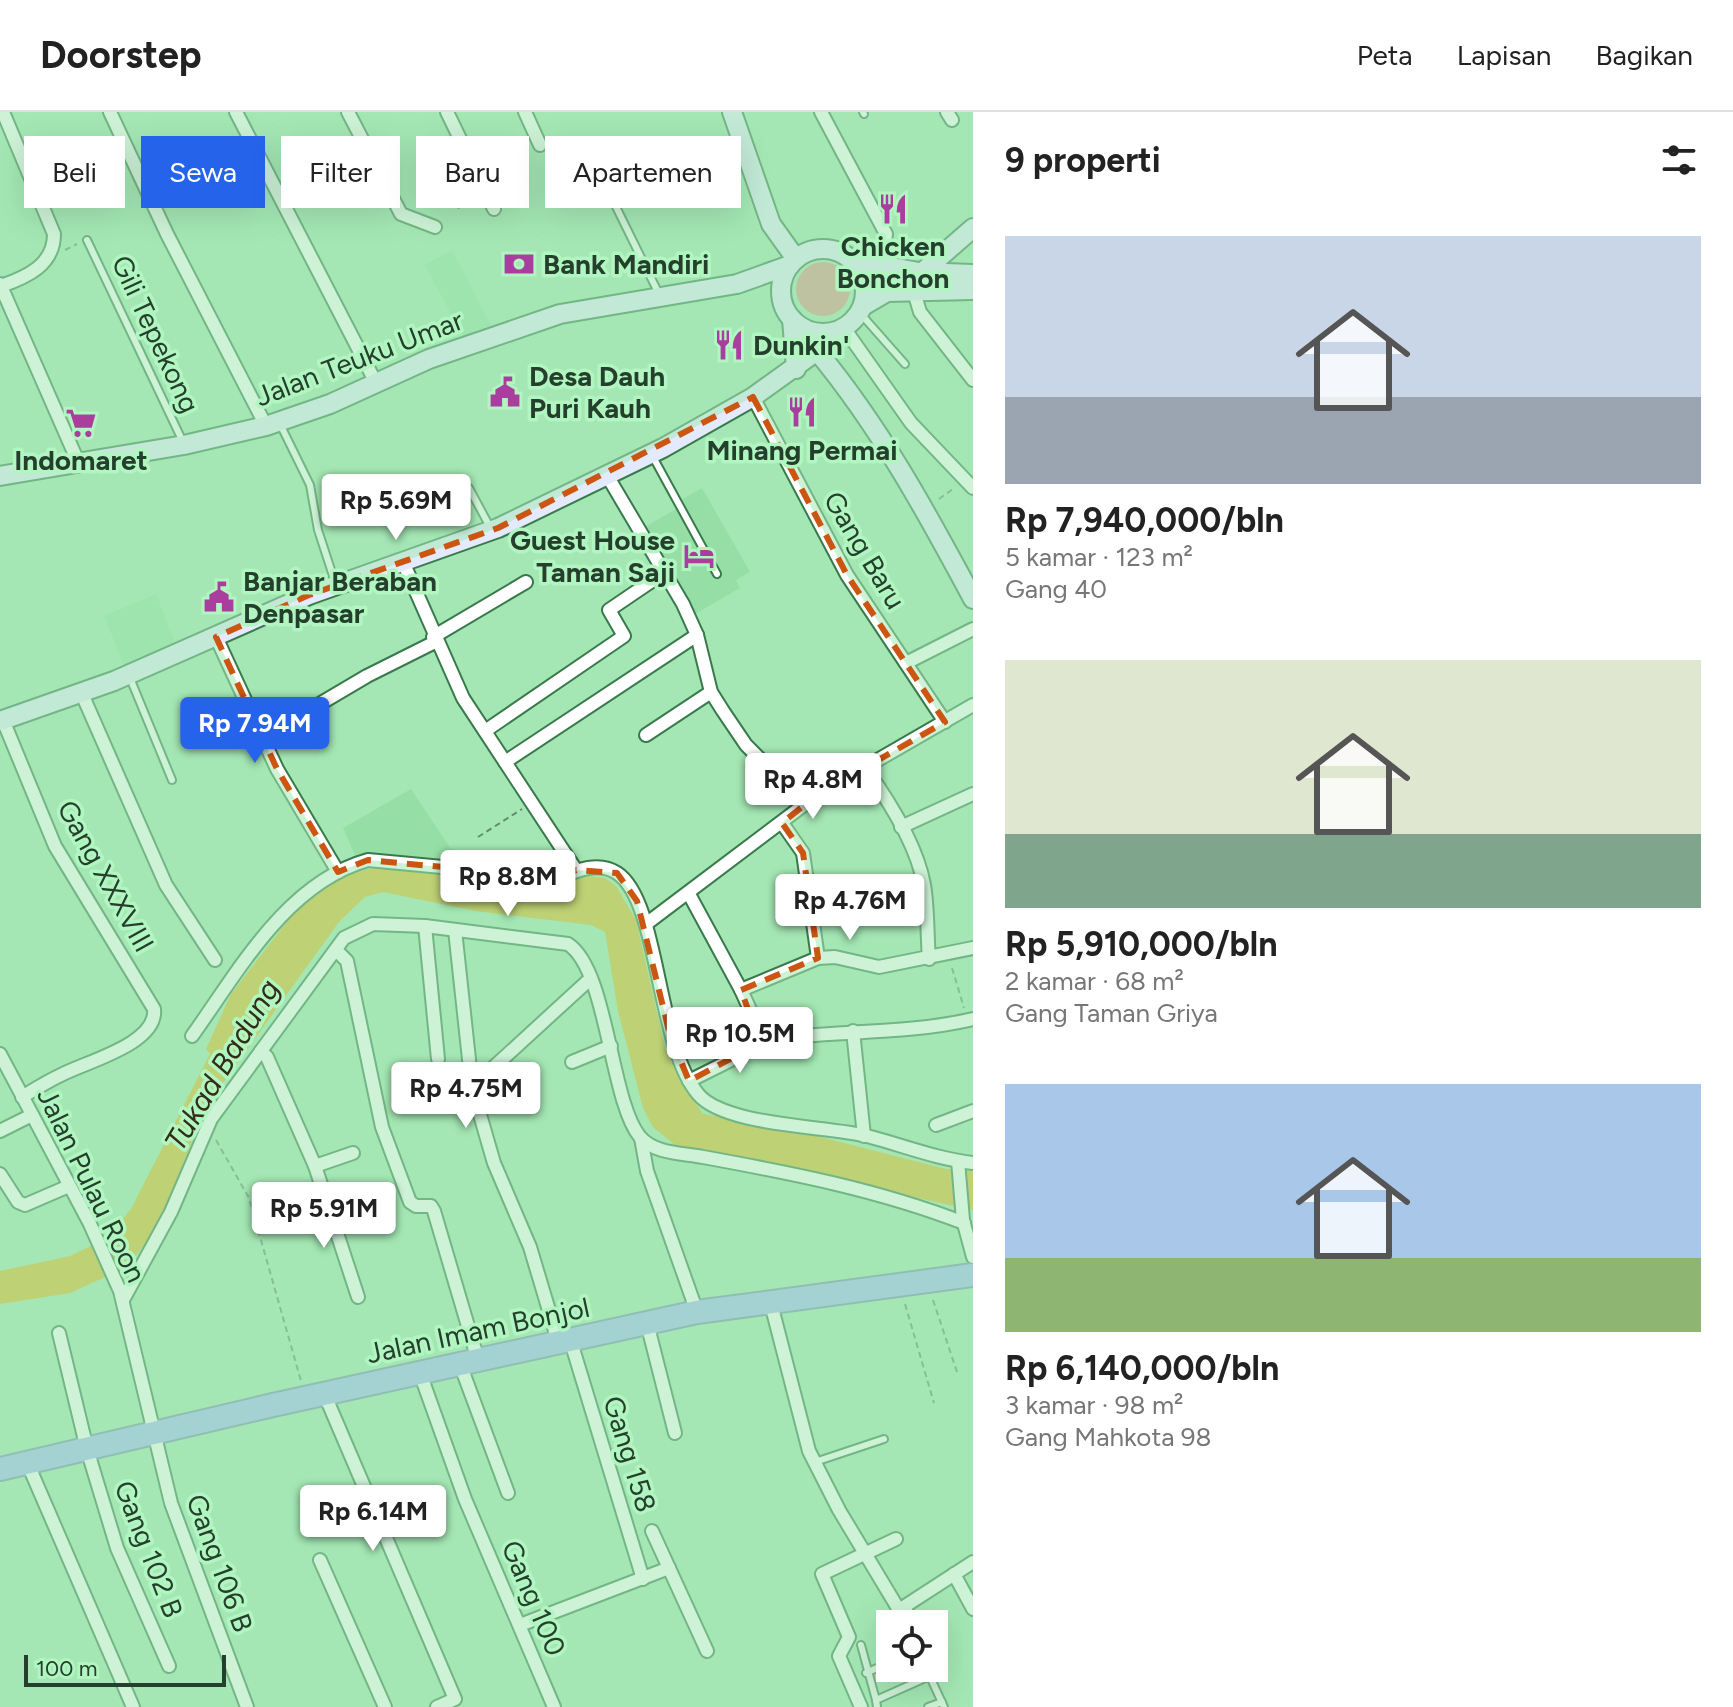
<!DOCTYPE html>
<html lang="id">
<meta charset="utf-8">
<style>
body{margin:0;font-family:Figtree,sans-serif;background:#f6f6f6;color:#222;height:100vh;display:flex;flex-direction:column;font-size:30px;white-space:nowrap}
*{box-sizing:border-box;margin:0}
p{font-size:26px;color:#767676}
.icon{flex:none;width:44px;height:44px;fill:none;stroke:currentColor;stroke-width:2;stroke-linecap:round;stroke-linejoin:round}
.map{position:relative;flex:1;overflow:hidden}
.side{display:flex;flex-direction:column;background:#fff;width:760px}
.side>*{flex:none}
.guide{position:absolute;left:24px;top:24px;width:760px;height:72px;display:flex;gap:16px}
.fabs{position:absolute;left:876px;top:1498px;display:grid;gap:16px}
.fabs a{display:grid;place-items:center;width:72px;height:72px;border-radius:0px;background:#fff;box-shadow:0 8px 32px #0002;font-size:40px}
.scale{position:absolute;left:24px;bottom:20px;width:202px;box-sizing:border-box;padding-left:8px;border:4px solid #243f2b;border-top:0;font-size:22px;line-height:28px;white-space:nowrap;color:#243f2b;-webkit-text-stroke:6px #b1f5c1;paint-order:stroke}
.price{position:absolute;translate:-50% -68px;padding:0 18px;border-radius:8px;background:#fff;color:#222;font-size:26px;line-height:52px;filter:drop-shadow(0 2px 4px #0008)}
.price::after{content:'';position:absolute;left:50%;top:48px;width:24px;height:18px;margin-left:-12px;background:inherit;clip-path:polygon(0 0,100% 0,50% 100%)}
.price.selected{background:#2563eb;color:#fff}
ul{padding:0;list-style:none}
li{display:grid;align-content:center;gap:16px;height:424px;padding:0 32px}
li span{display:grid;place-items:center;height:248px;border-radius:0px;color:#555}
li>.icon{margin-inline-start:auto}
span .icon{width:144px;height:144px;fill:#fffc;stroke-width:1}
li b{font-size:34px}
h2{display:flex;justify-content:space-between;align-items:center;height:96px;padding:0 32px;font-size:34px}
.chip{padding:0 28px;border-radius:0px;background:#fff;box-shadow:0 8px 32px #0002;font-size:28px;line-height:72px}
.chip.selected{background:#2563eb;color:#fff}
header{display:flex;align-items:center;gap:48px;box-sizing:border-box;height:112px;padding:0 40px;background:#fff;border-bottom:2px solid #e0e0e0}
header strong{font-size:38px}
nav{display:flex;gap:44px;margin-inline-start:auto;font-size:28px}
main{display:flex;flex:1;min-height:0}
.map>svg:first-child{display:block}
.built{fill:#95dfa7}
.green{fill:#df9587}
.water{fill:#deb527}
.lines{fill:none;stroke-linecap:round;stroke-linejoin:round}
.lane-casing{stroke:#397a4c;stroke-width:10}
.street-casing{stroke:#397a4c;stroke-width:16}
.secondary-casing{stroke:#397a4c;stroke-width:22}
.highway-casing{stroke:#788eb0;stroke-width:26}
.path{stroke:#608e6b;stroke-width:2;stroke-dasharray:6 4;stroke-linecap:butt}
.lane{stroke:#fff;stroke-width:6}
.street{stroke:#fff;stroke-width:12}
.secondary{stroke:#e4eafd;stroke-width:18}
.highway{stroke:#a5b8f7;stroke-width:22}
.marked{fill:none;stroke:#cb5511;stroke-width:6;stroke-dasharray:16 10;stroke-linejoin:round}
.labels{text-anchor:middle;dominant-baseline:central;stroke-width:7;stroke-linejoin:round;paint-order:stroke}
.poi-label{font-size:28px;font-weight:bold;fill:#243f2b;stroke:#b1f5c1;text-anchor:start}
.street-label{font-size:28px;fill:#243f2b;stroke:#b1f5c1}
.water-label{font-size:30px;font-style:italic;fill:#332c16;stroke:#b1f5c1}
</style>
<header>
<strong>Doorstep</strong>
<nav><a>Peta</a><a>Lapisan</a><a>Bagikan</a></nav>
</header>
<main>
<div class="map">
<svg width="973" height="1595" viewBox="0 0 973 1595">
<rect width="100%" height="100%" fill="#a4e7b4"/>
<g class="built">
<path d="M452 138 491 213 463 224 425 153Z"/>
<path d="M668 364 681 388 702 376 750 460 736 468 740 476 692 504 643 416 676 397 659 368Z"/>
<path d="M156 482 178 538 125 556 104 504Z"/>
<path d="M411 677 453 740 464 754 357 748 343 716Z"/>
</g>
<circle class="green" cx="823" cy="177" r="27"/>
<path class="water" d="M382 754 553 769 587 764 605 766 616 774 636 808 665 935 679 967 703 1002 770 1012 946 1057 973 1059V1098L676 1034 653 1015 643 996 618 899 605 820 591 813 476 799 383 780 365 785 339 810 205 996 164 1100 152 1123 127 1155 70 1181 0 1192V1159L70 1144 107 1126 131 1097 210 942 206 937 231 882 299 794 338 764Z"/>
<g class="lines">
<g class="lane-casing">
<g id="lane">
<path d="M863 0 864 2"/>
<path d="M591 44 659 182"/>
<path d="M87 128 183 330"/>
<path d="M860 201 905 252"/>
<path d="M280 312 310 373 318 418 335 470"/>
<path d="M653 345 717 462"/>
<path d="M469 376 490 415"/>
<path d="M130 566 172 668"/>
<path d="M815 1350 884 1327"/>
<path d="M899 1498 906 1512"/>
<path d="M861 1533 876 1588"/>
<path d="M926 1556 944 1595"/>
<path d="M866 1561 890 1550"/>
<path d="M877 1595 876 1588 930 1564"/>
<path d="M928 1595 942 1590"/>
</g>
</g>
<g class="street-casing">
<g id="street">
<path d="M110 0 167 122 266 314"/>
<path d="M236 0 376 271"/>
<path d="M348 0 401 102 435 115"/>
<path d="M447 0 494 97"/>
<path d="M525 0 540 33"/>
<path d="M821 0 886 122 882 153"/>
<path d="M947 0 952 8"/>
<path d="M0 172 79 352"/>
<path d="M1 174C27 165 54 153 54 122L3 0"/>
<path d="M914 180 920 200 973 268"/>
<path d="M844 216 911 311 973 376"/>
<path d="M753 285 847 463 945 610"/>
<path d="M608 365 683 492 697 523 711 580 723 599 746 633 768 655 817 683"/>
<path d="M403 450 463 586 576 758"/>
<path d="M216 525 277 657 338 760"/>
<path d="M433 525 526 470"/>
<path d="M906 551 973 517"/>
<path d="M82 582 166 773 215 848"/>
<path d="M3 608 55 734 154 897C158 932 85 950 61 963 48 969 35 977 22 985"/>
<path d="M485 619 624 524 609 498 665 460"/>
<path d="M646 623 711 580"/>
<path d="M262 626 367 564 435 530"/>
<path d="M505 650 697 523"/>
<path d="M866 657C889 689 917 733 924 773 928 797 927 822 929 847"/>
<path d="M782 711 803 741 818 846"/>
<path d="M901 715 973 682"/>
<path d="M689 782 741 878 764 928C834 918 905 923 973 907"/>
<path d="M646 812 817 683 973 593"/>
<path d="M425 814 438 947"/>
<path d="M455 818 472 975 494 1051 530 1135 559 1232"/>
<path d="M336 838 347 849 382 1015 410 1090 416 1094H431L434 1099 478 1248"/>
<path d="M741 878 818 846 835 845 879 855 973 836"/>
<path d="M853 919 864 1024"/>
<path d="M192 924C238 860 286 771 368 748L559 766C577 758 599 749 617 761 660 789 656 932 698 982 724 1014 826 1014 867 1024 902 1033 937 1047 973 1051"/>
<path d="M261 939 267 945 315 1054 358 1185"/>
<path d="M0 942 90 1112 120 1179 171 1391 247 1595"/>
<path d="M572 950 611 934"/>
<path d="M689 969 759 934 762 927"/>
<path d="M472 975 590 867"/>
<path d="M936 1013 973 999"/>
<path d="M0 1019 32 1003"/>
<path d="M641 1026 647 1059 697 1200"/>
<path d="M958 1049 963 1108 973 1145"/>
<path d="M315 1054 353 1041"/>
<path d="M0 1062 18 1090 25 1093 69 1074"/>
<path d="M290 1092 324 1079"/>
<path d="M123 1188 171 1100 211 1007 344 826 373 812 425 814 568 832C608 858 610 989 640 1025 655 1042 682 1041 703 1045 791 1061 879 1078 964 1111"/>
<path d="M770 1188 809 1339 839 1398 899 1498 973 1450"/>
<path d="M647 1211 675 1321"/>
<path d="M59 1221 87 1337 117 1436 169 1554"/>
<path d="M571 1230 643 1467"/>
<path d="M460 1252 508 1381"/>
<path d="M420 1261 465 1387 554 1595"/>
<path d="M324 1281 455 1587 437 1595"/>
<path d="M27 1350 133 1595"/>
<path d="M652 1419 707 1539"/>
<path d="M320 1448 385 1595"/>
<path d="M954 1462 973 1497"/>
<path d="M904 1495 913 1512"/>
<path d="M520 1513 669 1456"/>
<path d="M861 1595 839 1544 849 1525 822 1462 896 1427"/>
</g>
</g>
<g class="secondary-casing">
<g id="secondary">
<path d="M732 0 771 112 796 147"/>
<circle cx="823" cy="179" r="42"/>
<path d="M852 148 919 160 973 162"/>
<path d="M918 164 973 116"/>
<path d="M863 194 887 180 973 178"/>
<path d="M792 207 796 257"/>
<path d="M817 239C880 315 927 401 973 487"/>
<path d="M0 364 184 333 266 314 330 292 429 247 560 202 737 172 790 153"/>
<path d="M0 609 114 569 309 483 498 416 663 336 753 285 817 239 820 221"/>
</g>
</g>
<g class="highway-casing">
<path id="highway" d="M0 1357 273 1293 697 1200 973 1163"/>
</g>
<g class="path">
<path d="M444 25 430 36 459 97"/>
<path d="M65 138 77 132"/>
<path d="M939 387 953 377"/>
<path d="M478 725 522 697"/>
<path d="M952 856 964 896"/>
<path d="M216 1028 249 1086 301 1269"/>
<path d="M933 1188 958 1263"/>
<path d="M905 1192 934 1291"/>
</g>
<use href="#lane" class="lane"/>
<use href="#street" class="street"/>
<use href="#secondary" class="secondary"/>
<use href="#highway" class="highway"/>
</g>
<path d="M0 0H973V1595H0ZM753 285 847 463 945 610 817 683 782 711 803 741 818 846 741 878 760 931 689 969 670 923 637 789 617 761 576 758 559 766 368 748 338 760 277 657 216 525 309 483 498 416Z" fill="#a4e7b4" fill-opacity=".55" fill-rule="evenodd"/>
<path class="marked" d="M753 285 847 463 945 610 817 683 782 711 803 741 818 846 741 878 760 931 689 969 670 923 637 789 617 761 576 758 559 766 368 748 338 760 277 657 216 525 309 483 498 416Z"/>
<defs>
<g id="restaurant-bare" transform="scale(2.4)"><path d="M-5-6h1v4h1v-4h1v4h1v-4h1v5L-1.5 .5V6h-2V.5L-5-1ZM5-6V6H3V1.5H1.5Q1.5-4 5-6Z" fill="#a93e9f" stroke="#b1f5c1" stroke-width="2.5" paint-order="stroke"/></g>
<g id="bank-bare" transform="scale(2.4)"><path d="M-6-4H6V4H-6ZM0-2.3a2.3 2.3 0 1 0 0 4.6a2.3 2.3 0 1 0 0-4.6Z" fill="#a93e9f" stroke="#b1f5c1" stroke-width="2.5" paint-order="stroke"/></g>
<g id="civic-bare" transform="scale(2.4)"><path d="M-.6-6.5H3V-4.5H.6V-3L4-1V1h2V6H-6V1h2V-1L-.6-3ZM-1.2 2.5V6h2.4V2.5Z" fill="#a93e9f" stroke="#b1f5c1" stroke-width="2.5" paint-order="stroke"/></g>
<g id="supermarket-bare" transform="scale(2.4)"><path d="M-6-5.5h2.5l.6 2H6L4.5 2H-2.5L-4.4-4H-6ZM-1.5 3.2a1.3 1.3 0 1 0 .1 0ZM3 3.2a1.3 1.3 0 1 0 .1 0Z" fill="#a93e9f" stroke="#b1f5c1" stroke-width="2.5" paint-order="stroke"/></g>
<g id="hotel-bare" transform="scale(2.4)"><path d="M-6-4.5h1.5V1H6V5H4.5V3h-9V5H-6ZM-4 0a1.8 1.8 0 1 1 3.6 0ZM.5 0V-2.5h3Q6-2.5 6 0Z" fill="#a93e9f" stroke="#b1f5c1" stroke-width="2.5" paint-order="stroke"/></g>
</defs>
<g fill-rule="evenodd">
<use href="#restaurant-bare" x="893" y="97"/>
<use href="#bank-bare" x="519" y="152"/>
<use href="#restaurant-bare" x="729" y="233"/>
<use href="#civic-bare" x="505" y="280"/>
<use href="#restaurant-bare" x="802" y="300"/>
<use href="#supermarket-bare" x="81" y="311"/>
<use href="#hotel-bare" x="699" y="444"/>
<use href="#civic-bare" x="219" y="485"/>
</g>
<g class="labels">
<g class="poi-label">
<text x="893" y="134" text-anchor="middle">Chicken<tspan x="893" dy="32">Bonchon</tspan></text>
<text x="543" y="152">Bank Mandiri</text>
<text x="753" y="233">Dunkin'</text>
<text x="529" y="264">Desa Dauh<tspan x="529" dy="32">Puri Kauh</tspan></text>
<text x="802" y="338" text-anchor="middle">Minang Permai</text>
<text x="81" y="348" text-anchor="middle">Indomaret</text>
<text x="675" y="428" text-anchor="end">Guest House<tspan x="675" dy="32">Taman Saji</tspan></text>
<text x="243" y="469">Banjar Beraban<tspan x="243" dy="32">Denpasar</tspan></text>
</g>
<g class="street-label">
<text transform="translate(156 222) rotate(65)">Gili Tepekong</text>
<text transform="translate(359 246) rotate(-21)">Jalan Teuku Umar</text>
<text transform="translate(865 438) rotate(59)">Gang Baru</text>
<text transform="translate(106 764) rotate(61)">Gang XXXVIII</text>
<text transform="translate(92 1073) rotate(64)">Jalan Pulau Roon</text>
<text transform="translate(478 1218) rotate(-12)">Jalan Imam Bonjol</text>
<text transform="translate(630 1342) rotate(73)">Gang 158</text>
<text transform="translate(149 1437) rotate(69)">Gang 102 B</text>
<text transform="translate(220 1451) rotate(70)">Gang 106 B</text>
<text transform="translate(534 1486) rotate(67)">Gang 100</text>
</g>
<g class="water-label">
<text transform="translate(222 953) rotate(-59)">Tukad Badung</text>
</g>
</g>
</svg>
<div class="fabs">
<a><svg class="icon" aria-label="locate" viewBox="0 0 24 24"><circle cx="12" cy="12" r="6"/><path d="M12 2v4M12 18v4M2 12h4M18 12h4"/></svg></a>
</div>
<div class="scale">100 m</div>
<b class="price" style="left:396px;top:430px">Rp 5.69M</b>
<b class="price selected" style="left:255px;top:653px">Rp 7.94M</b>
<b class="price" style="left:813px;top:709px">Rp 4.8M</b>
<b class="price" style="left:508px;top:806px">Rp 8.8M</b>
<b class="price" style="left:850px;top:830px">Rp 4.76M</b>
<b class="price" style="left:740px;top:963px">Rp 10.5M</b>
<b class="price" style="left:466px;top:1018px">Rp 4.75M</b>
<b class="price" style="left:324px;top:1138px">Rp 5.91M</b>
<b class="price" style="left:373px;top:1441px">Rp 6.14M</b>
<div class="guide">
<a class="chip">Beli</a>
<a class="chip selected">Sewa</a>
<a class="chip">Filter</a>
<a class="chip">Baru</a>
<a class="chip">Apartemen</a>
</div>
</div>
<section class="side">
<h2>9 properti<svg class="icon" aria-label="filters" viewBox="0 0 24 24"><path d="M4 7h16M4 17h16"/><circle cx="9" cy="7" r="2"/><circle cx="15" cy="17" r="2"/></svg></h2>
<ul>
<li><span style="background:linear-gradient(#c9d6e8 65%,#9aa5b1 0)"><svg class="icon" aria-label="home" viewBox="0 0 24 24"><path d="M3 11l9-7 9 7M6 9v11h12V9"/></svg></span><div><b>Rp 7,940,000/bln</b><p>5 kamar · 123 m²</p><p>Gang 40</p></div></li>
<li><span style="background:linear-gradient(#dfe7d0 70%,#7fa58c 0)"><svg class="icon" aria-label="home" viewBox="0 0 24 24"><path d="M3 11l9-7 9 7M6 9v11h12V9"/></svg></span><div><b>Rp 5,910,000/bln</b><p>2 kamar · 68 m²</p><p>Gang Taman Griya</p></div></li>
<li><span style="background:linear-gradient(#a9c7e8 70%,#8fb573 0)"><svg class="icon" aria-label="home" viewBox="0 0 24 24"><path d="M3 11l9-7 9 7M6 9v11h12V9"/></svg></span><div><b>Rp 6,140,000/bln</b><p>3 kamar · 98 m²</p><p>Gang Mahkota 98</p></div></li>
</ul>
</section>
</main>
